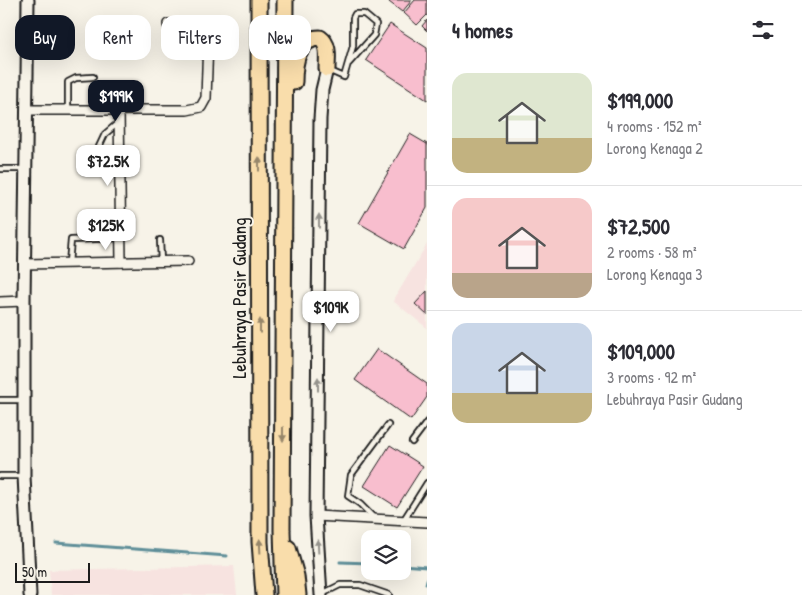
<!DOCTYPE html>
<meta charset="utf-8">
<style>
body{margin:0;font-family:"Patrick Hand",sans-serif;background:#f2f2f3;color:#2b2b33;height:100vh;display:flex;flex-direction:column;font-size:19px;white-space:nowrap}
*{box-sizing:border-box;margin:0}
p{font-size:16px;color:#7c7c81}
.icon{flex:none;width:28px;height:28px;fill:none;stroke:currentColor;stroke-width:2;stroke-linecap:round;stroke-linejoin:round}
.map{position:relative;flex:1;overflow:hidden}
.drawer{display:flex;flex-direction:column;background:#fff;width:375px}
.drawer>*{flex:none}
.guide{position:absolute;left:15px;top:15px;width:336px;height:45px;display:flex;gap:10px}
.buttons{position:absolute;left:361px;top:530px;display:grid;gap:10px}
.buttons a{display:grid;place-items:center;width:50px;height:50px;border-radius:10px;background:#fff;box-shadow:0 5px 20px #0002;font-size:25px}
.scale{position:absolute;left:15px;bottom:12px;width:75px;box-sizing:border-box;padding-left:5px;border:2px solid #1c1c1c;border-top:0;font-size:14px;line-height:18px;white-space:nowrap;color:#1c1c1c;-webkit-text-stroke:4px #f7f3e8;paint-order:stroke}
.price{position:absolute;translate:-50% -42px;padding:0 11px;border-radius:10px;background:#fff;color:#222;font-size:16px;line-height:32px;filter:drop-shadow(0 1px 2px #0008)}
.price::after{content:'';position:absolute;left:50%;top:30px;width:15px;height:11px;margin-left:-8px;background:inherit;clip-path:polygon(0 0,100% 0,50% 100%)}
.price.active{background:#111827;color:#fff}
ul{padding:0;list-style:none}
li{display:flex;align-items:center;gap:15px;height:125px;padding:0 25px}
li+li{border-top:1px solid #e1e1e2}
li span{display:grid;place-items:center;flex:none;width:140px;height:100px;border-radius:15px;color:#555}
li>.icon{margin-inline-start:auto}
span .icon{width:60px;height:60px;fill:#fffc;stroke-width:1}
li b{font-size:21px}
h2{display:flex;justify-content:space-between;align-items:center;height:60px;padding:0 25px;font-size:21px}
.pill{padding:0 18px;border-radius:15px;background:#fff;box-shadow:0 5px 20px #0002;font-size:18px;line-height:45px}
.pill.active{background:#111827;color:#fff}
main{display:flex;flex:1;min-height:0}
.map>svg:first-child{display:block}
.built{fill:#f7e3e0}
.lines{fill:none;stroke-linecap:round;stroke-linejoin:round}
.stream{stroke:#608f99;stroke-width:3}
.building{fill:#f8bece;stroke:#1c1c1c}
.service-casing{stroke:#1c1c1c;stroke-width:8}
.minor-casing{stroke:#1c1c1c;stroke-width:12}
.tertiary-casing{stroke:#1c1c1c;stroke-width:15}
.trunk-casing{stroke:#1c1c1c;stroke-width:19}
.service{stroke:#f7f3e8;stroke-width:4.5}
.minor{stroke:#f7f3e8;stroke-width:9}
.tertiary{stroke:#f7f3e8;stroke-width:11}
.trunk{stroke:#f9ddab;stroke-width:15}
.oneway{fill:#96866b}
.oneway2{fill:#94928c}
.labels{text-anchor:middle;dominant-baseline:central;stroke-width:4;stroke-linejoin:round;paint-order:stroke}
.street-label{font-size:19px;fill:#1c1c1c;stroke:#f7f3e8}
</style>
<main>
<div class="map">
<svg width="427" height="595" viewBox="0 0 427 595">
<rect width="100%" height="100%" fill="#f7f3e8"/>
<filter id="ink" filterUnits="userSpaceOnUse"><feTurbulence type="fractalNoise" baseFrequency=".02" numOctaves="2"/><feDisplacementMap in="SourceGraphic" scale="10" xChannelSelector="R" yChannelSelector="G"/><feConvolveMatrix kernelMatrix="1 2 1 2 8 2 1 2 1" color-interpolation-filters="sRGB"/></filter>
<g filter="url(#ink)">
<g class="built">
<path d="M427 244V328L393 301Z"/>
<path d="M234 566 237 595H51L49 570Z"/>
</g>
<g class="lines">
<g class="stream">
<path d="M56 543 227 556"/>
<path d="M340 562 370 563"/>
<path d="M402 565 427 567"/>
<path d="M426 584 427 580"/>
</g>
</g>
<g class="building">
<path d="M390 0H412L402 12 389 2Z"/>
<path d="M415 0H427V15L417 25 404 13Z"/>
<path d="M427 20V31L422 26Z"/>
<path d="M390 24 427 48V100L366 60Z"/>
<path d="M410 134 427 144V208L404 249 359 223Z"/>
<path d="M427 291V315L415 304Z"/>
<path d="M377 349 427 384V397L411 420 355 380Z"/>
<path d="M390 445 423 466 397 507 364 486Z"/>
</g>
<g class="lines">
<g class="service-casing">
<g id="service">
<path d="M328 70 344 77 353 46V18L355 14H364L376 24 374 35 349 63"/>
<path d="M68 110V82L76 78 93 77"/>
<path d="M0 169H26"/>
<path d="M85 171 97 151 105 134 118 123"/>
<path d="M160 240 161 262"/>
<path d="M69 263 71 240 120 238"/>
<path d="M0 400H24"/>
<path d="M412 442 427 422"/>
<path d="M0 476H24"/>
<path d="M373 517 360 504 348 496 351 475 388 425"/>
<path d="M403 521 427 483"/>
<path d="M322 594 340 585H360L389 595"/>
</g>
</g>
<g class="minor-casing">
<g id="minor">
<path d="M27 110H187L201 107 206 98 208 40C200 32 182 37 170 33L168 24"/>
<path d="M119 110 121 262"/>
<path d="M24 264 188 261"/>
<path d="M0 302 24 301"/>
<path d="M316 516 427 522"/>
</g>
</g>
<g class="tertiary-casing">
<g id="tertiary">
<path d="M28 0 24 301V476L30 595"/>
<path d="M321 595 316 516 320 119 322 90 327 69"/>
</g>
</g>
<g class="trunk-casing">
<g id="trunk">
<path d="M259 0 260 542 264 595"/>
<path d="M294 82C294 64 297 38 320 38 330 45 327 58 327 69"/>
<path d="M288 548 296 576 298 595"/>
<path d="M284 595 282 530 285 0"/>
</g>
</g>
<use href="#service" class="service"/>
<use href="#minor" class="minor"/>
<use href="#tertiary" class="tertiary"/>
<use href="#trunk" class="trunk"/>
</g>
<defs><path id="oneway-solid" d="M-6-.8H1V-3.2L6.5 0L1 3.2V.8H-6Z" transform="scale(1.25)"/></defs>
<g class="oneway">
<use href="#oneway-solid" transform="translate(259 164) rotate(-90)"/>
<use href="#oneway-solid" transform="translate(260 326) rotate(-90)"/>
<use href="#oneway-solid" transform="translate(283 434) rotate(90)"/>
<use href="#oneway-solid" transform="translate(260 546) rotate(-93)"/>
</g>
<g class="oneway2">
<use href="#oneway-solid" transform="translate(319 221) rotate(-90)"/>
<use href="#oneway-solid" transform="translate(318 384) rotate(-90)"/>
<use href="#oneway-solid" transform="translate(318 546) rotate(-93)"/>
</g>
</g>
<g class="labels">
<g class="street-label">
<text transform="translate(239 298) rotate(-90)">Lebuhraya Pasir Gudang</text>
</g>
</g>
</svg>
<div class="buttons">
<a><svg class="icon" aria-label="layers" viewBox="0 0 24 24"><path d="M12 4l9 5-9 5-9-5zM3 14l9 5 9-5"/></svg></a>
</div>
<div class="scale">50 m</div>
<b class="price active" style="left:116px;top:122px">$199K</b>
<b class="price" style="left:108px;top:187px">$72.5K</b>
<b class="price" style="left:106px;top:251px">$125K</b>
<b class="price" style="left:331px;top:333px">$109K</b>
<div class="guide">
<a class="pill active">Buy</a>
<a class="pill">Rent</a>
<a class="pill">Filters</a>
<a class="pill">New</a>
</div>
</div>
<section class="drawer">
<h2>4 homes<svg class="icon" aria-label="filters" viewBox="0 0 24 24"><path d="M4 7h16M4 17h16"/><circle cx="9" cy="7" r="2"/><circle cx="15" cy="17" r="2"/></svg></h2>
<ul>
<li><span style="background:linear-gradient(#dfe7d0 65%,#c2b280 0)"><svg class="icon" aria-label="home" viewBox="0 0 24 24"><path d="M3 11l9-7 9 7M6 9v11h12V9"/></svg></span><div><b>$199,000</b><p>4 rooms · 152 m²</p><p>Lorong Kenaga 2</p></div></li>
<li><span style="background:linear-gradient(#f6c9c9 75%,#b9a48a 0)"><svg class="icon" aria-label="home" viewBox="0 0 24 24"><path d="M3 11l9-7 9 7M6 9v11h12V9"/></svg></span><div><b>$72,500</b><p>2 rooms · 58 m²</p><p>Lorong Kenaga 3</p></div></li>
<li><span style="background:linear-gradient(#c9d6e8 70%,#c2b280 0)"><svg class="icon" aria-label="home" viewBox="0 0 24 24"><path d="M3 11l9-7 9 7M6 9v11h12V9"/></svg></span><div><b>$109,000</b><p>3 rooms · 92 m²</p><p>Lebuhraya Pasir Gudang</p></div></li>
</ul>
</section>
</main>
